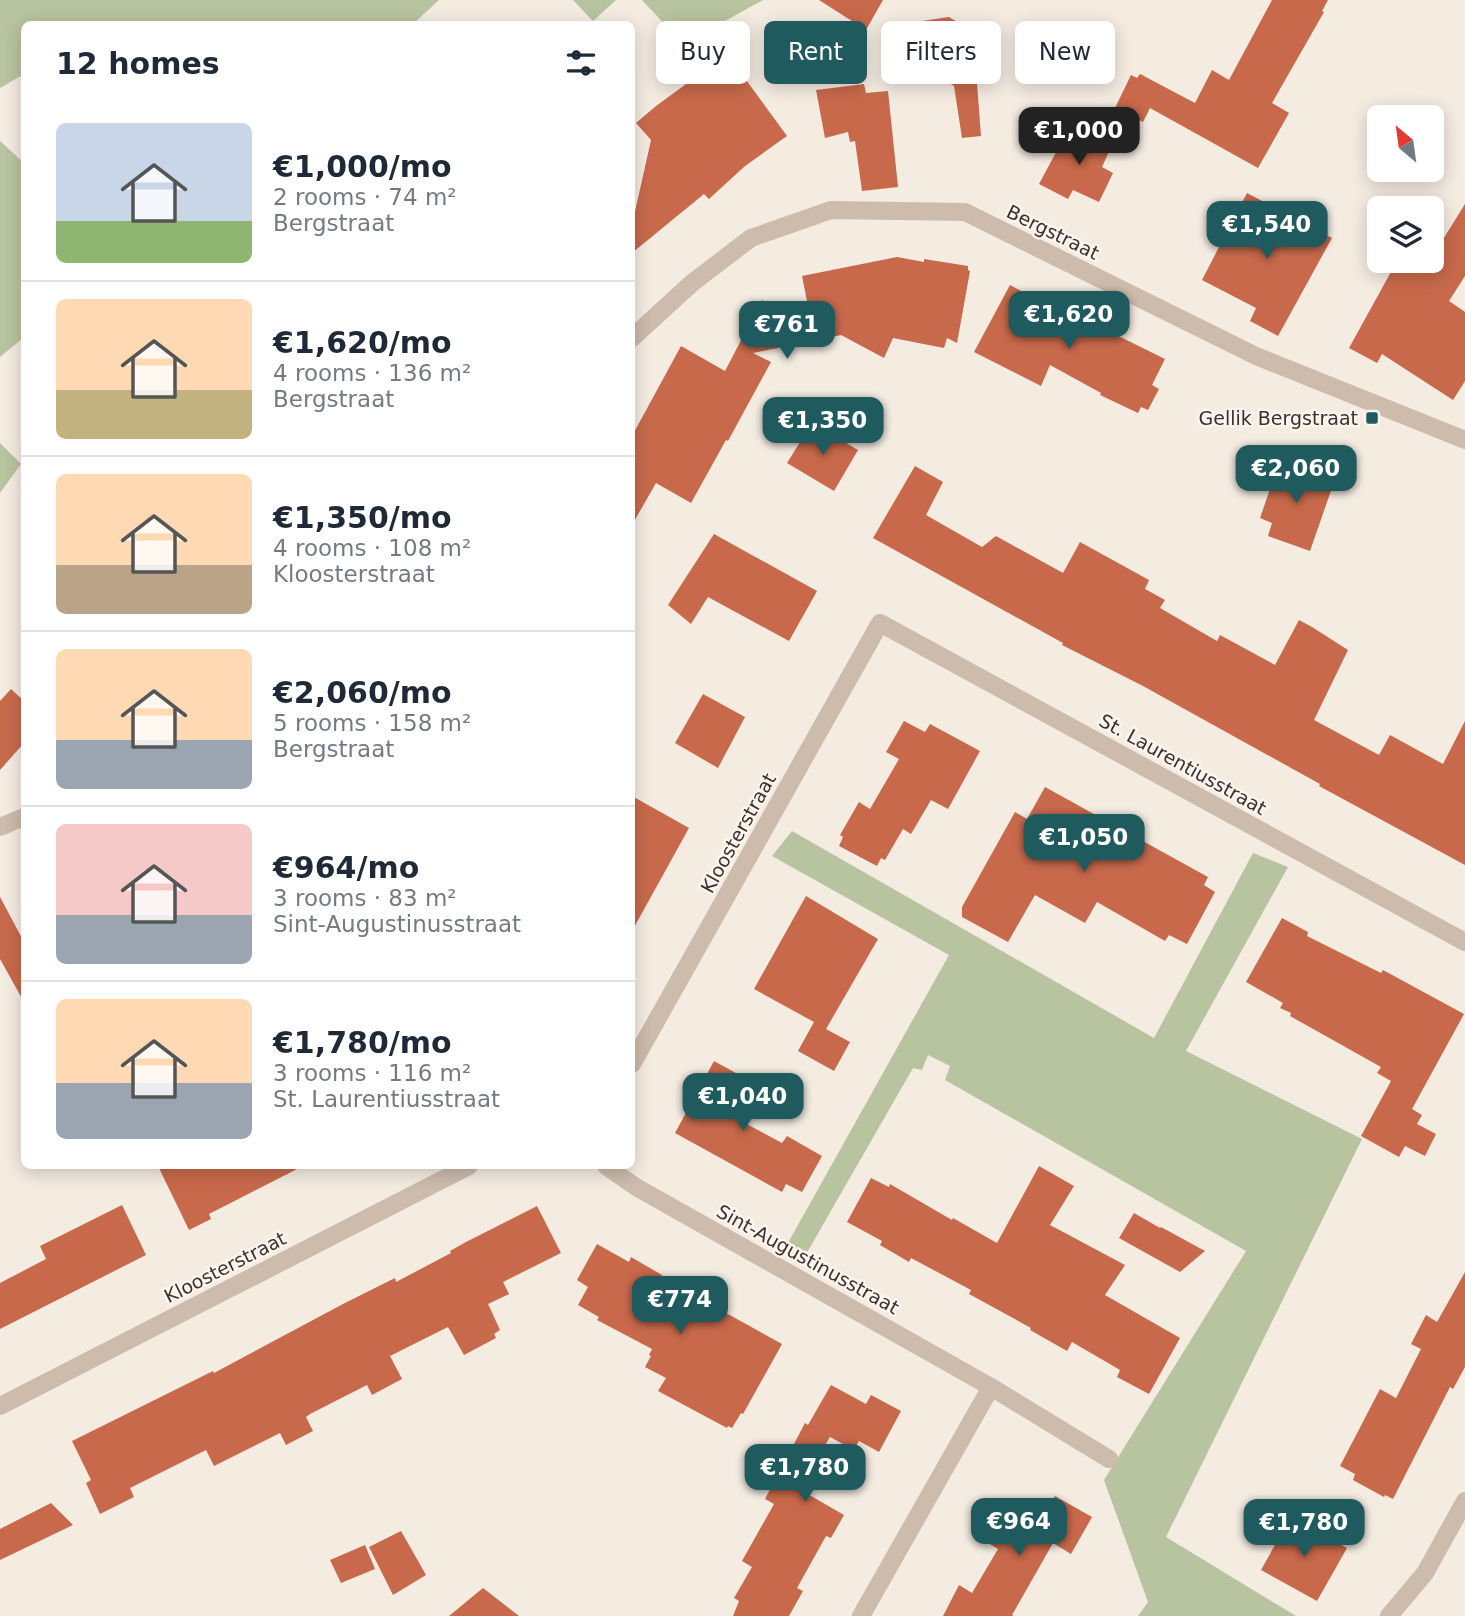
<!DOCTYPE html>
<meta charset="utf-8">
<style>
body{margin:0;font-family:"DejaVu Sans",sans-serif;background:#f6f6f7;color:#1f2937;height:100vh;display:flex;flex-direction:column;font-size:26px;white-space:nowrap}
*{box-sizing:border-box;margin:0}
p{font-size:23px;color:#747a83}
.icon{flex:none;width:38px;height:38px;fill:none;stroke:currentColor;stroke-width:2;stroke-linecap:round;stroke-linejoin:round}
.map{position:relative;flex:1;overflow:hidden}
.side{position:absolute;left:21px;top:21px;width:614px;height:1148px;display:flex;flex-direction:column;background:#fff;border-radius:10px;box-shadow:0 4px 18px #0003}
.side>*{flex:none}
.banner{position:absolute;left:656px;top:21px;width:665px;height:63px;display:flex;gap:14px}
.needle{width:46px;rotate:331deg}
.controls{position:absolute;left:1367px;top:105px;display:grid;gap:14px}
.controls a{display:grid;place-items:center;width:77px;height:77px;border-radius:10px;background:#fff;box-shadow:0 4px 18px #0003;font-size:35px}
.price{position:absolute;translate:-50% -60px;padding:0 16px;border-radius:14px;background:#1f5a5e;color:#fff;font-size:23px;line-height:46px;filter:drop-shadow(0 2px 4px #0008)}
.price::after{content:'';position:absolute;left:50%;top:42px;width:21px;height:16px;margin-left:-10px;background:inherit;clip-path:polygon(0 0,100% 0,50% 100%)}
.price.on{background:#222;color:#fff}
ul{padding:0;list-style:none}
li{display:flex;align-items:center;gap:21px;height:175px;padding:0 35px}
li+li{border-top:2px solid #e0e1e3}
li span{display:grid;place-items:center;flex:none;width:196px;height:140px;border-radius:10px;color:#555}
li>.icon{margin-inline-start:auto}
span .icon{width:84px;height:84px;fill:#fffc;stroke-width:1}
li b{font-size:30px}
h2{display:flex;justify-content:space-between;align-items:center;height:84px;padding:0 35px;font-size:30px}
.tag{padding:0 24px;border-radius:10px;background:#fff;box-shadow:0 4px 18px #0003;font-size:24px;line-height:63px}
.tag.on{background:#1f5a5e;color:#fff}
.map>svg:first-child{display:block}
.green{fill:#b8c4a0}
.building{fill:#c8694b}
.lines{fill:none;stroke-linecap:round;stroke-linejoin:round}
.minor{stroke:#cdbbac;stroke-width:18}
.poi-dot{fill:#1f5a5e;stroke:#fbf5ee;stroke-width:2.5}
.labels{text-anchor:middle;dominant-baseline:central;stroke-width:5;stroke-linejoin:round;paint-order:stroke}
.street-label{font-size:19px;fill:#3b302b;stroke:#fbf5ee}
.poi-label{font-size:19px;fill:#3b302b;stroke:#fbf5ee;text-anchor:end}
</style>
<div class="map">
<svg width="1465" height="1616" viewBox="0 0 1465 1616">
<rect width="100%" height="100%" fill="#f4ebe1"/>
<g class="green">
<path d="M0 0H439L413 24H24V74L0 88Z"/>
<path d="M573 0H616L593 21Z"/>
<path d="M642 0H763L683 44Z"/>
<path d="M0 141 24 163V337L0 357Z"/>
<path d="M0 443 21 464 0 493Z"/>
<path d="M792 831 1154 1038 1253 853 1288 867 1186 1051 1362 1139 1166 1537 1296 1616H1138L1148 1602 1104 1480 1246 1251 945 1080 950 1066 928 1055 922 1070 913 1068 801 1263 784 1250 949 955 772 856Z"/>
</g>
<g class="building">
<path d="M819 0H883L866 30Z"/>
<path d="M1272 0H1328L1322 11 1324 12 1272 103 1289 113 1258 168 1150 108 1143 122 1115 108 1131 75 1137 78 1140 74 1195 103 1212 70 1229 80Z"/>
<path d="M949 17 973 31 981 136 962 138 954 86 914 60 908 23Z"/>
<path d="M727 67 734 77 741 73 787 136 745 166 709 199 704 194 632 253V225L651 140 636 123 656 106 708 68 714 75Z"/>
<path d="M864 84 866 93 888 91 898 187 862 191 855 141 850 142 848 132 825 138 816 90Z"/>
<path d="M1078 129 1111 147 1102 167 1113 173 1099 202 1073 190 1068 199 1039 184 1068 130 1076 133Z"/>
<path d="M1247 193 1332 238 1278 336 1250 321 1256 308 1202 280Z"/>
<path d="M1465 204V276L1449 301 1465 312V381L1453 400 1382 354 1377 363 1349 348 1397 261H1432V257Z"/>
<path d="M897 257 924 262V259L968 266V270L970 271 957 343 947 338 944 348 893 338 884 358 841 335 753 353 771 362 728 441 726 440 691 503 656 483 632 525V436L681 346 725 371 762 300 812 326 802 276Z"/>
<path d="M1010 285 1088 326 1090 322 1165 359 1152 385 1159 389 1148 410 1141 407 1138 413 1100 395 1101 393 1050 365 1041 386 974 352Z"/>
<path d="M812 423 858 450 834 491 787 463Z"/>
<path d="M1280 460 1334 482 1310 551 1268 536 1272 523 1260 518Z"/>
<path d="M915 466 943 482 926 515 982 547 996 536 1063 573 1080 542 1149 580 1145 589 1165 600 1160 608 1217 641 1220 635 1275 665 1299 620 1312 627 1348 650 1314 720 1379 755 1390 735 1443 764 1465 721V865L1319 786 1320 784 1143 686 1062 645 1063 643 873 538Z"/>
<path d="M714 534 817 591 789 641 708 597 691 624 668 605Z"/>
<path d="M11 689 24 701V743L0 770V701Z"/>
<path d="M703 694 745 717 718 768 675 743Z"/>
<path d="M904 721 925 732 930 724 980 751 948 809 931 800 911 834 903 829 885 860 881 858 877 866 839 846 843 837 840 835 859 802 870 809 899 759 886 752Z"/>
<path d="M1045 787 1208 877 1204 885 1215 892 1187 944 1169 935 1165 941 1097 902 1085 923 1035 895 1008 942 962 917V907L1015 812 1027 819Z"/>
<path d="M632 796 689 828 632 931Z"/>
<path d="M806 896 878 939 826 1029 850 1042 834 1071 798 1051 814 1022 754 989Z"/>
<path d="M0 897 24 942V1002L0 959Z"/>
<path d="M1282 918 1308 932 1307 936 1381 973 1383 970 1464 1014 1412 1109 1422 1115 1417 1124 1436 1134 1425 1156 1405 1146 1399 1157 1361 1136 1391 1081 1377 1073 1381 1067 1290 1016 1291 1013 1280 1008 1283 1003 1246 982Z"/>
<path d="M714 1061 758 1085 739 1120 782 1143 787 1136 822 1156 802 1192 786 1184 782 1192 675 1133Z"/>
<path d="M158 1166H303L209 1214 211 1219 189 1230Z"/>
<path d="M1039 1166 1074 1186 1050 1225 1125 1265 1105 1295 1180 1338 1149 1394 1117 1377 1120 1370 1072 1342 1067 1351 1030 1330 1031 1328 969 1294 971 1290 911 1258 909 1262 880 1245 882 1241 847 1222 871 1178 889 1187 890 1184 952 1220 953 1218 997 1243Z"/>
<path d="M122 1205 146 1255 0 1329V1283L46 1259 40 1246Z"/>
<path d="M537 1206 561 1253 503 1282 509 1294 488 1304 500 1330 494 1334 496 1338 464 1355 448 1327 390 1356 402 1379 372 1395 367 1385 310 1414 306 1417 313 1431 286 1445 280 1433 214 1466 206 1450 130 1488 134 1497 100 1514 86 1483 91 1480 72 1441 213 1371 214 1373 343 1304 395 1278 396 1282 451 1253 450 1251 466 1242Z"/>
<path d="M1134 1213 1160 1228 1161 1227 1205 1251 1180 1272 1119 1238Z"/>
<path d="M597 1244 629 1262 631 1257 662 1275 661 1277 782 1344 743 1414 741 1413 732 1428 728 1426 727 1428 658 1391 666 1378 645 1367 651 1356 649 1355 652 1349 597 1320 599 1317 578 1305 588 1287 577 1280Z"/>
<path d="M1465 1272V1367L1453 1389 1450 1387 1393 1499 1385 1495 1384 1497 1353 1480 1355 1474 1340 1466 1380 1389 1396 1398 1421 1349 1411 1344 1426 1315 1437 1322Z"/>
<path d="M831 1385 866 1404 871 1395 901 1411 879 1452 859 1441 854 1450 830 1437 799 1489 844 1515 831 1538 826 1536 797 1588 803 1591 789 1616H733L739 1601 734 1598 752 1567 742 1561 774 1504 765 1499 805 1423 808 1425Z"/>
<path d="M1055 1496 1092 1517 1071 1554 1053 1543 1012 1615 1014 1616H943L959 1585 972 1593 998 1549 985 1541 1000 1515 1020 1525 1035 1499 1048 1507Z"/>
<path d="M51 1503 73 1525 0 1560V1529Z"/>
<path d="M1291 1516 1347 1548 1317 1601 1261 1570Z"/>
<path d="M401 1531 426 1575 393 1595 369 1547Z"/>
<path d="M365 1545 375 1569 341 1583 330 1560Z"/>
<path d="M483 1588 519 1616H449Z"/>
</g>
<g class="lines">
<g class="minor">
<path d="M632 338 692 283 751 238 831 210 965 212 1256 356 1465 440"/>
<path d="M0 827 24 817"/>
<path d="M632 1064 880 623 1465 942"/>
<path d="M606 1166 636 1187 991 1387 1109 1459"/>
<path d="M0 1406 469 1166"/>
<path d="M861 1616 991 1387"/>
<path d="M1389 1616 1425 1573 1465 1501"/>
</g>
</g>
<rect class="poi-dot" x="1365" y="411" width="14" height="14" rx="3.5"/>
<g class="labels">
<g class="street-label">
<text transform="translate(1053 232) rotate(26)">Bergstraat</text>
<text transform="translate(1183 764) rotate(29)">St. Laurentiusstraat</text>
<text transform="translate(738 833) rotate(-61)">Kloosterstraat</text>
<text transform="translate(808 1259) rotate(29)">Sint-Augustinusstraat</text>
<text transform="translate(225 1267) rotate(-27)">Kloosterstraat</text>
</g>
<g class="poi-label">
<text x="1358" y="418">Gellik Bergstraat</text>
</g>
</g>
</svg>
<div class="controls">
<a><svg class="needle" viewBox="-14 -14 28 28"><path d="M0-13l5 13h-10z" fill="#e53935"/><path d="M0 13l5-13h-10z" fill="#747a83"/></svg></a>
<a><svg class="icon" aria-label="layers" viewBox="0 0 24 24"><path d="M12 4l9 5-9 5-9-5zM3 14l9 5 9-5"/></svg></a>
</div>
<b class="price on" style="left:1079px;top:167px">€1,000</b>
<b class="price" style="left:1267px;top:261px">€1,540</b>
<b class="price" style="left:1069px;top:351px">€1,620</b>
<b class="price" style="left:787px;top:361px">€761</b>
<b class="price" style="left:823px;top:457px">€1,350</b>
<b class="price" style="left:1296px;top:505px">€2,060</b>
<b class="price" style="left:1084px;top:874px">€1,050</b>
<b class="price" style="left:743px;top:1133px">€1,040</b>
<b class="price" style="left:680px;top:1336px">€774</b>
<b class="price" style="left:805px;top:1504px">€1,780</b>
<b class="price" style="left:1019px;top:1558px">€964</b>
<b class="price" style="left:1304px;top:1559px">€1,780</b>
<div class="banner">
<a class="tag">Buy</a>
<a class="tag on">Rent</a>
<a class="tag">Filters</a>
<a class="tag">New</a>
</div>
<section class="side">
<h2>12 homes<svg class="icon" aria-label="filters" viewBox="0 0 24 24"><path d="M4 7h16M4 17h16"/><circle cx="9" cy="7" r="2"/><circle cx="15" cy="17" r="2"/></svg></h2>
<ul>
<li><span style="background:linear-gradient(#c9d6e8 70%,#8fb573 0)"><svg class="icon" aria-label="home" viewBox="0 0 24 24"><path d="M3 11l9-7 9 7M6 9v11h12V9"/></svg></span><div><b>€1,000/mo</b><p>2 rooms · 74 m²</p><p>Bergstraat</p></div></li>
<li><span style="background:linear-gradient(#ffd9b3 65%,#c2b280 0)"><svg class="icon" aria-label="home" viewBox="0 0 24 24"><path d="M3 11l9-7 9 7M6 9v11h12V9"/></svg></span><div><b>€1,620/mo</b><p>4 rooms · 136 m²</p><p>Bergstraat</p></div></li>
<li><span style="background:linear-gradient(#ffd9b3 65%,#b9a48a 0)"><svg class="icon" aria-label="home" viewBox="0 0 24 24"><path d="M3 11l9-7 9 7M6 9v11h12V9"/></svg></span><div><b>€1,350/mo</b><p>4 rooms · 108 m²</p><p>Kloosterstraat</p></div></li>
<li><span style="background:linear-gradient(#ffd9b3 65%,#9aa5b1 0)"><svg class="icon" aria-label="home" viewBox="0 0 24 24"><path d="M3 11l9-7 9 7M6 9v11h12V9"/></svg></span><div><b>€2,060/mo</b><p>5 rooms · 158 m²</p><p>Bergstraat</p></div></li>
<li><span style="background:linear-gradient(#f6c9c9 65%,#9aa5b1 0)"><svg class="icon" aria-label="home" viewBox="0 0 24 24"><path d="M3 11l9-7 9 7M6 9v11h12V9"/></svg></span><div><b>€964/mo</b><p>3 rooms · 83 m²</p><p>Sint-Augustinusstraat</p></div></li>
<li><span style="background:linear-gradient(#ffd9b3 60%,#9aa5b1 0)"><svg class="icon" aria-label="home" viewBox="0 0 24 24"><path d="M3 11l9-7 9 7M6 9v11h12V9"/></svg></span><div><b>€1,780/mo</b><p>3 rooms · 116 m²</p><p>St. Laurentiusstraat</p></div></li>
</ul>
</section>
</div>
